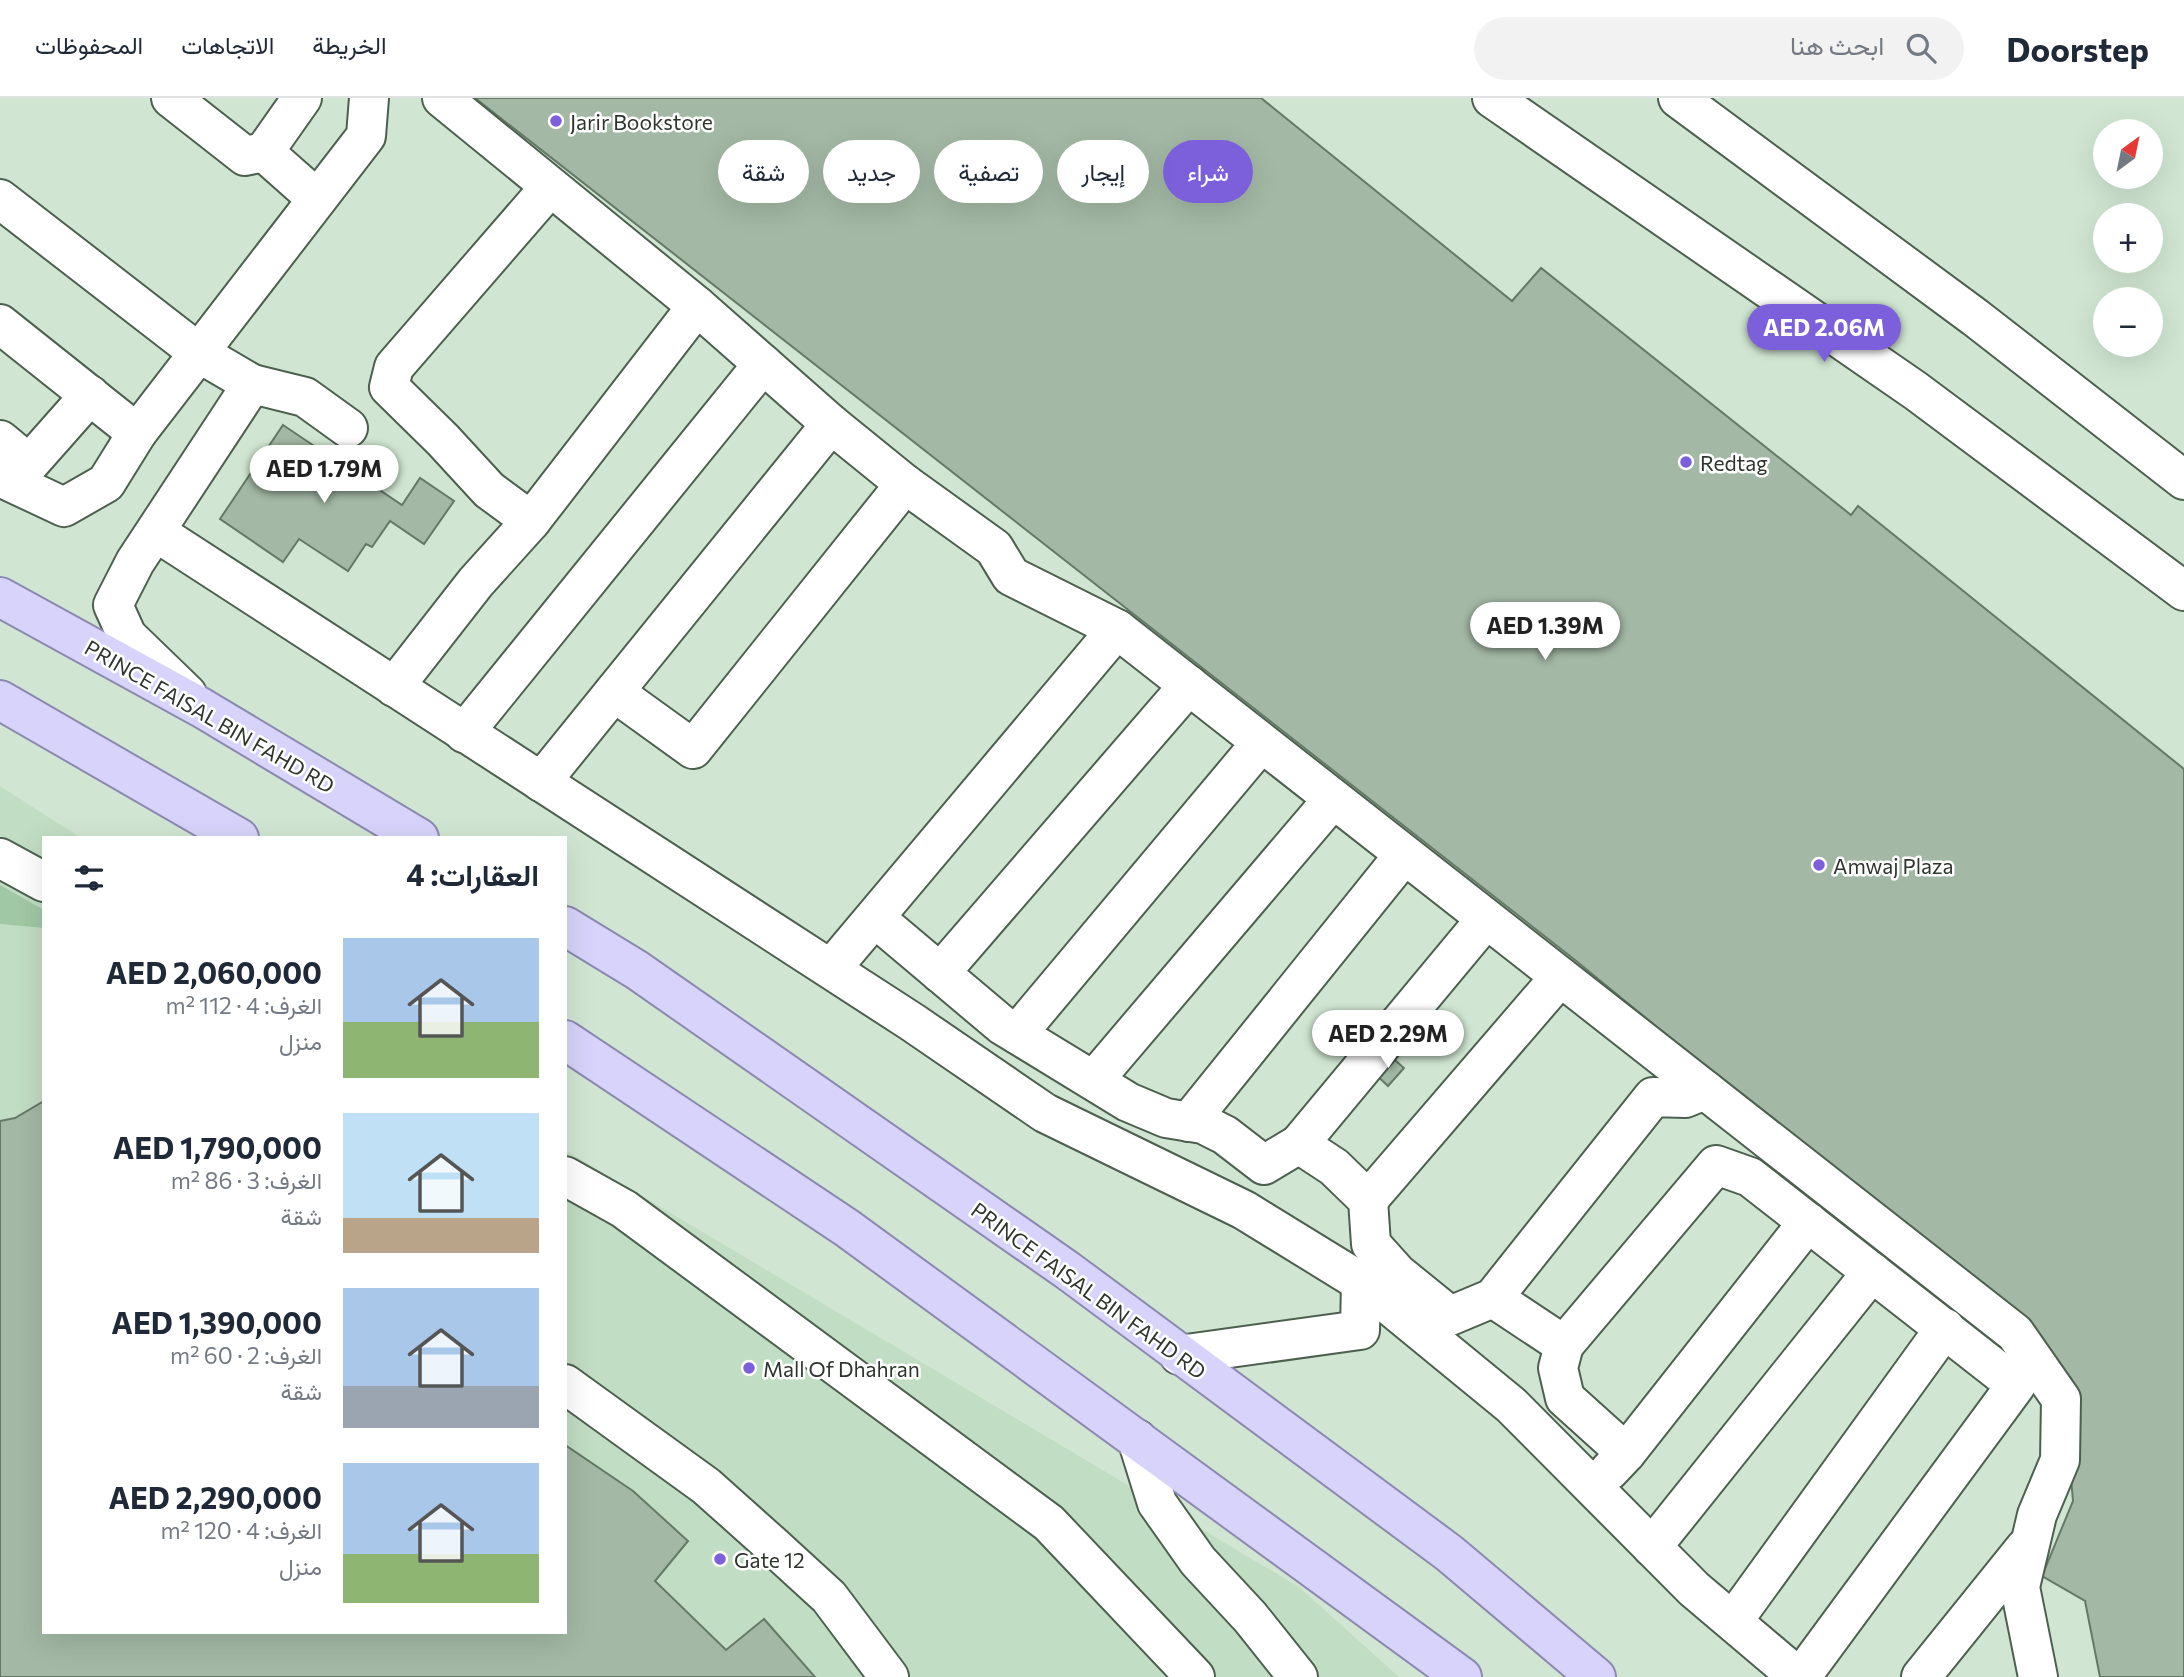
<!DOCTYPE html>
<html lang="ar">
<meta charset="utf-8">
<style>
body{margin:0;font-family:Commissioner,Vazirmatn,sans-serif;background:#f2f2f3;color:#1f2937;direction:rtl;height:100vh;display:flex;flex-direction:column;font-size:26px;white-space:nowrap}
*{box-sizing:border-box;margin:0}
p{font-size:23px;color:#747a83}
.icon{flex:none;width:38px;height:38px;fill:none;stroke:currentColor;stroke-width:2;stroke-linecap:round;stroke-linejoin:round}
.map{position:relative;flex:1;overflow:hidden;direction:ltr}
.drawer{position:absolute;left:42px;top:738px;width:525px;height:798px;display:flex;flex-direction:column;background:#fff;border-radius:0px;box-shadow:0 7px 28px #0002;direction:rtl}
.drawer>*{flex:none}
.banner{position:absolute;left:588px;top:42px;width:665px;height:63px;direction:rtl;display:flex;gap:14px}
.needle{width:46px;rotate:33deg}
.controls{position:absolute;left:2093px;top:21px;display:grid;gap:14px}
.controls a{display:grid;place-items:center;width:70px;height:70px;border-radius:50%;background:#fff;box-shadow:0 7px 28px #0002;font-size:35px}
.price{position:absolute;translate:-50% -60px;padding:0 16px;border-radius:24px;background:#fff;color:#222;font-size:23px;line-height:46px;filter:drop-shadow(0 2px 4px #0008)}
.price::after{content:'';position:absolute;left:50%;top:42px;width:21px;height:16px;margin-left:-10px;background:inherit;clip-path:polygon(0 0,100% 0,50% 100%)}
.price.active{background:#7c60db;color:#fff}
ul{padding:0;list-style:none}
li{display:flex;align-items:center;gap:21px;height:175px;padding:0 28px}
li span{display:grid;place-items:center;flex:none;width:196px;height:140px;border-radius:0px;color:#555}
li>.icon{margin-inline-start:auto}
span .icon{width:84px;height:84px;fill:#fffc;stroke-width:1}
li b{font-size:30px}
h2{display:flex;justify-content:space-between;align-items:center;height:84px;padding:0 28px;font-size:30px}
.pill{padding:0 24px;border-radius:32px;background:#fff;box-shadow:0 7px 28px #0002;font-size:24px;line-height:63px}
.pill.active{background:#7c60db;color:#fff}
header{display:flex;align-items:center;gap:42px;box-sizing:border-box;height:98px;padding:0 35px;background:#fff;border-bottom:2px solid #e0e1e3}
header strong{font-size:33px}
nav{display:flex;gap:38px;margin-inline-start:auto;font-size:24px}
.search{width:490px;height:63px;background:#f2f2f3;display:flex;align-items:center;gap:18px;box-sizing:border-box;padding:0 24px;border-radius:38px;color:#747a83;font-size:26px}
.map>svg:first-child{display:block}
.built{fill:#c1ddc3}
.green{fill:#a1c8a5}
.building{fill:#a3b8a5;stroke:#657967;stroke-width:2}
.lines{fill:none;stroke-linecap:round;stroke-linejoin:round}
.minor-casing{stroke:#4d604f;stroke-width:42}
.major-casing{stroke:#8b89b0;stroke-width:42}
.minor{stroke:#fff;stroke-width:38}
.major{stroke:#d8d3fa;stroke-width:38}
.poi-dot{fill:#7c60db;stroke:#fff;stroke-width:2.5}
.labels{text-anchor:middle;dominant-baseline:central;stroke-width:5;stroke-linejoin:round;paint-order:stroke}
.poi-label{font-size:21px;fill:#2d352d;stroke:#fff;text-anchor:start}
.street-label{font-size:21px;fill:#2d352d;stroke:#fff}
</style>
<header>
<strong>Doorstep</strong>
<div class="search"><svg class="icon" aria-label="search" viewBox="0 0 24 24"><circle cx="10" cy="10" r="6"/><path d="M15 15l6 6"/></svg>ابحث هنا</div>
<nav><a>الخريطة</a><a>الاتجاهات</a><a>المحفوظات</a></nav>
</header>
<div class="map">
<svg width="2184" height="1579" viewBox="0 0 2184 1579">
<rect width="100%" height="100%" fill="#d0e6d2"/>
<path class="built" d="M0 688 81 740H44V1535H565V1052L1299 1489 1399 1579H0Z"/>
<path class="green" d="M0 787 44 812V830L0 826Z"/>
<g class="building">
<path d="M475 0H1261L1512 203 1541 170 1851 417 1858 408 2184 671V1579H2100L2085 1503 2042 1478 2073 1403 2065 1312 2035 1239 1575 862Z"/>
<path d="M283 327 402 407 420 380 454 403 424 446 390 423 372 449 366 446 348 473 299 441 283 464 220 421Z"/>
<path d="M1388 956 1404 970 1388 988 1372 973Z"/>
<path d="M44 1003V1535H565V1347L633 1393 688 1443 655 1483 726 1552 764 1521 815 1579H0V1023L15 1020Z"/>
</g>
<g class="lines">
<g class="minor-casing">
<g id="minor">
<path d="M171 0 245 58 264 54"/>
<path d="M302 0 264 54 317 101"/>
<path d="M442 0 697 208 831 326 541 684"/>
<path d="M1492 0 1916 293 2184 493"/>
<path d="M1678 0 1976 220 2184 382"/>
<path d="M0 101 199 255 252 286 135 464 113 507 127 538 187 596"/>
<path d="M0 226 137 335"/>
<path d="M252 286 305 299 348 330"/>
<path d="M0 342 29 366 90 297"/>
<path d="M0 379 64 409 106 385 137 335 366 38 369 0"/>
<path d="M905 386 994 450 1011 478 1117 531 2015 1235 2061 1301 2060 1362 2037 1417 2020 1489 2038 1579"/>
<path d="M531 423 697 208"/>
<path d="M156 434 912 924 1045 1015 1244 1112 1361 1184 1511 1307 1694 1491 1798 1579"/>
<path d="M394 589 476 484 531 423 489 392 443 342 389 289 394 269 550 89"/>
<path d="M614 594 693 651 905 386 831 326"/>
<path d="M464 635 763 266"/>
<path d="M0 760 44 784"/>
<path d="M875 820 1002 927 1128 1004 1166 1020 1203 1026 1225 1037 1264 1067 1299 1046 1334 1069 1368 1102 1371 1146 1397 1175 1450 1218 1493 1200 1653 999 1685 1000 1705 992"/>
<path d="M831 871 1117 531"/>
<path d="M940 875 1189 587"/>
<path d="M1017 936 1261 645"/>
<path d="M1094 982 1333 701"/>
<path d="M1189 1024 1404 757"/>
<path d="M1299 1046 1486 821"/>
<path d="M565 1078 624 1111 1049 1425 1195 1579"/>
<path d="M1368 1102 1560 879"/>
<path d="M1493 1200 1564 1247 1558 1270 1565 1300 1626 1355 1609 1373"/>
<path d="M1564 1247 1716 1067 1750 1079 2016 1287 1801 1579"/>
<path d="M1179 1257 1360 1232 1361 1184"/>
<path d="M565 1286 706 1388 771 1446 829 1499 889 1579"/>
<path d="M1137 1341 1157 1405 1198 1463 1250 1519 1298 1579"/>
<path d="M1626 1355 1808 1124"/>
<path d="M1652 1449 1872 1174"/>
<path d="M1733 1523 1945 1230"/>
<path d="M1921 1579 2025 1450"/>
</g>
</g>
<g class="major-casing">
<g id="major">
<path d="M0 499 202 610 419 740"/>
<path d="M0 602 239 740"/>
<path d="M565 828 637 872 1067 1172 1449 1455 1596 1579"/>
<path d="M565 942 847 1130 1462 1579"/>
</g>
</g>
<use href="#minor" class="minor"/>
<use href="#major" class="major"/>
</g>
<g class="poi-dot">
<circle cx="556" cy="23" r="7"/>
<circle cx="1686" cy="364" r="7"/>
<circle cx="1819" cy="767" r="7"/>
<circle cx="749" cy="1270" r="7"/>
<circle cx="720" cy="1461" r="7"/>
</g>
<g class="labels">
<g class="poi-label">
<text x="570" y="23">Jarir Bookstore</text>
<text x="1700" y="364">Redtag</text>
<text x="1833" y="767">Amwaj Plaza</text>
<text x="763" y="1270">Mall Of Dhahran</text>
<text x="734" y="1461">Gate 12</text>
</g>
<g class="street-label">
<text transform="translate(210 618) rotate(30)">PRINCE FAISAL BIN FAHD RD</text>
<text transform="translate(1089 1192) rotate(36)">PRINCE FAISAL BIN FAHD RD</text>
</g>
</g>
</svg>
<div class="controls">
<a><svg class="needle" viewBox="-14 -14 28 28"><path d="M0-13l5 13h-10z" fill="#e53935"/><path d="M0 13l5-13h-10z" fill="#747a83"/></svg></a>
<a>+</a>
<a>−</a>
</div>
<b class="price active" style="left:1824px;top:266px">AED 2.06M</b>
<b class="price" style="left:324px;top:407px">AED 1.79M</b>
<b class="price" style="left:1545px;top:564px">AED 1.39M</b>
<b class="price" style="left:1388px;top:972px">AED 2.29M</b>
<div class="banner">
<a class="pill active">شراء</a>
<a class="pill">إيجار</a>
<a class="pill">تصفية</a>
<a class="pill">جديد</a>
<a class="pill">شقة</a>
</div>
<section class="drawer">
<h2>العقارات: 4<svg class="icon" aria-label="filters" viewBox="0 0 24 24"><path d="M4 7h16M4 17h16"/><circle cx="9" cy="7" r="2"/><circle cx="15" cy="17" r="2"/></svg></h2>
<ul>
<li><span style="background:linear-gradient(#a9c7e8 60%,#8fb573 0)"><svg class="icon" aria-label="home" viewBox="0 0 24 24"><path d="M3 11l9-7 9 7M6 9v11h12V9"/></svg></span><div><b>AED 2,060,000</b><p>الغرف: 4 · 112 m²</p><p>منزل</p></div></li>
<li><span style="background:linear-gradient(#bfe0f5 75%,#b9a48a 0)"><svg class="icon" aria-label="home" viewBox="0 0 24 24"><path d="M3 11l9-7 9 7M6 9v11h12V9"/></svg></span><div><b>AED 1,790,000</b><p>الغرف: 3 · 86 m²</p><p>شقة</p></div></li>
<li><span style="background:linear-gradient(#a9c7e8 70%,#9aa5b1 0)"><svg class="icon" aria-label="home" viewBox="0 0 24 24"><path d="M3 11l9-7 9 7M6 9v11h12V9"/></svg></span><div><b>AED 1,390,000</b><p>الغرف: 2 · 60 m²</p><p>شقة</p></div></li>
<li><span style="background:linear-gradient(#a9c7e8 65%,#8fb573 0)"><svg class="icon" aria-label="home" viewBox="0 0 24 24"><path d="M3 11l9-7 9 7M6 9v11h12V9"/></svg></span><div><b>AED 2,290,000</b><p>الغرف: 4 · 120 m²</p><p>منزل</p></div></li>
</ul>
</section>
</div>
